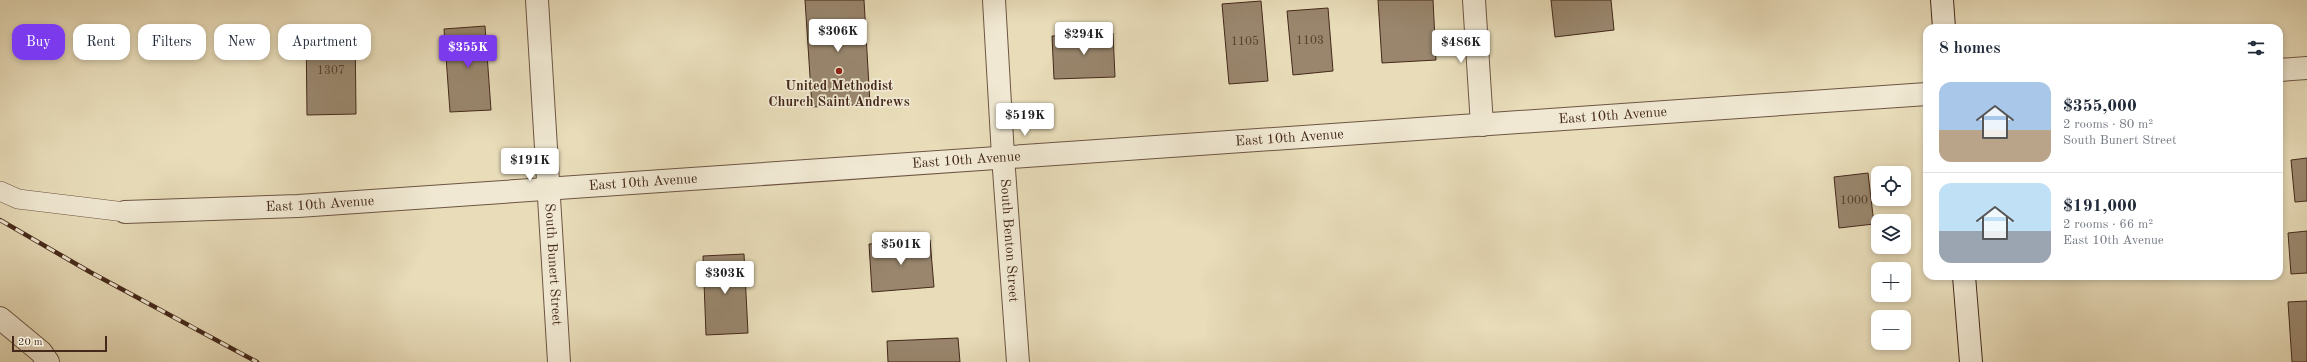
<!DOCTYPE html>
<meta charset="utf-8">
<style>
body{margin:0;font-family:"Old Standard TT",serif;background:#f6f6f7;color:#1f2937;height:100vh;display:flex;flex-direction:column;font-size:15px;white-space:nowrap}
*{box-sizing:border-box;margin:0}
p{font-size:13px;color:#747a83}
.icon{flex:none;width:22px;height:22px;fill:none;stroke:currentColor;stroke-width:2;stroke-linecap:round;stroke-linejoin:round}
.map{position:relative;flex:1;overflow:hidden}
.side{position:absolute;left:1923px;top:24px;width:360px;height:256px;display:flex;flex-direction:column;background:#fff;border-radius:12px;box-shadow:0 2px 6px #0003}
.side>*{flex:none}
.hud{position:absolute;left:12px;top:24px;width:380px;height:36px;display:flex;gap:8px}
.tools{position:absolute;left:1871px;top:166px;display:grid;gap:8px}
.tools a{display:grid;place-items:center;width:40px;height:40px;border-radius:8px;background:#fff;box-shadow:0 2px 6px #0003;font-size:20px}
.scale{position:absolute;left:12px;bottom:10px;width:95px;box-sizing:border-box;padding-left:4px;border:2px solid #44281a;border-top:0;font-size:11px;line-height:14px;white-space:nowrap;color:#44281a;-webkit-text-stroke:3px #f0e8d2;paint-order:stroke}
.price{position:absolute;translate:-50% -34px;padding:0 9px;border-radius:4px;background:#fff;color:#222;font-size:13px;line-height:26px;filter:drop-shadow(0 1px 2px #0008)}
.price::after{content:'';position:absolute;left:50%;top:24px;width:12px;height:9px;margin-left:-6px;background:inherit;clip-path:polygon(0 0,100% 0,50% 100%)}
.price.on{background:#7c3aed;color:#fff}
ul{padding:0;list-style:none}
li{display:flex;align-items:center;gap:12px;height:100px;padding:0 16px}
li+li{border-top:1px solid #e0e1e3}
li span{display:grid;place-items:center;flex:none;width:112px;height:80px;border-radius:12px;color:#555}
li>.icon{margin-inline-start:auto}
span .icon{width:48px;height:48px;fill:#fffc;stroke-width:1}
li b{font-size:17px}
h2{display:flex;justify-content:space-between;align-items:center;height:48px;padding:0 16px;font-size:17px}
.chip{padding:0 14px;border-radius:12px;background:#fff;box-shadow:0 2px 6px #0003;font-size:14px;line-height:36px}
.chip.on{background:#7c3aed;color:#fff}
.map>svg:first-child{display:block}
.building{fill:#99866d;stroke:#44281a}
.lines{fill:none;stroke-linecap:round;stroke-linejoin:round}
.lane-casing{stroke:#6d5542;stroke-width:20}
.street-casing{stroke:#6d5542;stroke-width:24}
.secondary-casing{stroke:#44281a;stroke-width:24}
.lane{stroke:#f0e8d2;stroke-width:19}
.street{stroke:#f0e8d2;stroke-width:22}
.secondary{stroke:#f0e8d2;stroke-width:22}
.rail-casing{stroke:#44281a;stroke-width:4.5}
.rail{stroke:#f0e8d2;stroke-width:3;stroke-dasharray:9;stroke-linecap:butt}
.poi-dot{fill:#8f2418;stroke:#f0e8d2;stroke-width:1.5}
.labels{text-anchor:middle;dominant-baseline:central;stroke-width:3.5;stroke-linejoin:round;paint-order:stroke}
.number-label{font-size:12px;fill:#59402f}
.poi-label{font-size:14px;font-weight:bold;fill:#44281a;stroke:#f0e8d2}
.street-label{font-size:14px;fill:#44281a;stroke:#f0e8d2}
</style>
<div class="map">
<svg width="2307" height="362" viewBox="0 0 2307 362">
<rect width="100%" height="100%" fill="#e8dcb9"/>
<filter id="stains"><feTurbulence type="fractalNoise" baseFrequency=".005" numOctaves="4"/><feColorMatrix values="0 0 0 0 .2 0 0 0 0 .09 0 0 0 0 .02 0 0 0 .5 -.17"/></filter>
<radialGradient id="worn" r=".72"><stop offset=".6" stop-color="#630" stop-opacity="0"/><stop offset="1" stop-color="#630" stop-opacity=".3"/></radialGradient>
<g class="building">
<path d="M805 0H864L870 104 812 107Z"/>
<path d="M1378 0H1433L1436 60 1382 63Z"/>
<path d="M1551 0H1611L1614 30 1555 37Z"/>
<path d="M1261 1 1268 81 1229 84 1222 4Z"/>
<path d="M1328 8 1333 71 1293 75 1287 11Z"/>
<path d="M485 26 491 110 450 112 444 29Z"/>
<path d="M355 27 356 114 307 115 306 28Z"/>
<path d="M1113 33 1115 77 1054 79 1052 36Z"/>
<path d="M2307 158V201L2295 202 2291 160Z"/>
<path d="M1868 173 1874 224 1839 228 1834 177Z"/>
<path d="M2307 231V273L2291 274 2288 233Z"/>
<path d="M930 240 934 287 872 292 869 244Z"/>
<path d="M744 254 748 333 706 335 703 256Z"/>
<path d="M2307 301V362H2292L2288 302Z"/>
<path d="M958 338 960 362H888L887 341Z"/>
</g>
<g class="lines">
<g class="lane-casing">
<path id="lane" d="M0 191 18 199 125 212"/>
</g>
<g class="street-casing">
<g id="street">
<path id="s1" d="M537 0 559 362"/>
<path id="s2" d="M994 0 1003 156 1018 362"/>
<path d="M1474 0 1482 125"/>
<path d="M2279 70 2307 68"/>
<path id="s3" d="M125 212 298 206 1927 94"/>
<path d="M0 318 41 352 48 362"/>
</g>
</g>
<g class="secondary-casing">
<g id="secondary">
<path d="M1942 0 1944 28"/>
<path d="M1964 276 1971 362"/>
</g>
</g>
<use href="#lane" class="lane"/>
<use href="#street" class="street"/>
<use href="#secondary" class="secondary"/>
<g class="rail-casing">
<path id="rail" d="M0 220 90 272 257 362"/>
</g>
<use href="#rail" class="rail"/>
</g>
<circle class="poi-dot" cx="839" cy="71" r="4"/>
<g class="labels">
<g class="number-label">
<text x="1310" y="41">1103</text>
<text x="1245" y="42">1105</text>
<text x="331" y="71">1307</text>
<text x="1854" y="201">1000</text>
</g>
<g class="poi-label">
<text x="839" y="86">United Methodist<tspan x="839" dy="16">Church Saint Andrews</tspan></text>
</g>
<g class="street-label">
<text stroke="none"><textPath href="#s3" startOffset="1491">East 10th Avenue</textPath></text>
<text stroke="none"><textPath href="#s3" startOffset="1167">East 10th Avenue</textPath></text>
<text stroke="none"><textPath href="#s3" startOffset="843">East 10th Avenue</textPath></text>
<text stroke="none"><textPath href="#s3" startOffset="519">East 10th Avenue</textPath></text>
<text stroke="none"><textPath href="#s3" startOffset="195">East 10th Avenue</textPath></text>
<text stroke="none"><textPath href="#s2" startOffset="241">South Benton Street</textPath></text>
<text stroke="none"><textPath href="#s1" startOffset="265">South Bunert Street</textPath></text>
</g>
</g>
<rect width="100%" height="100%" filter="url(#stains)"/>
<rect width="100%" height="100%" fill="url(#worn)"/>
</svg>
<div class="tools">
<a><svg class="icon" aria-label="locate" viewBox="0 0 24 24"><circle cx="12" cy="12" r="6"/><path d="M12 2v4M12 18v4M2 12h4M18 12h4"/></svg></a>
<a><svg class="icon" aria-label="layers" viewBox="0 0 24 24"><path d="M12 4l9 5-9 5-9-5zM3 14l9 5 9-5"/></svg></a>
<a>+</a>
<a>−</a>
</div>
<div class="scale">20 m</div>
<b class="price" style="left:838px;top:53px">$306K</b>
<b class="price" style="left:1084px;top:56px">$294K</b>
<b class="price" style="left:1461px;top:64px">$486K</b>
<b class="price on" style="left:468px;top:69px">$355K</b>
<b class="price" style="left:1025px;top:137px">$519K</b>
<b class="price" style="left:530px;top:182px">$191K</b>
<b class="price" style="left:901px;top:266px">$501K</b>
<b class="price" style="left:725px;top:295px">$303K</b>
<div class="hud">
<a class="chip on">Buy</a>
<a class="chip">Rent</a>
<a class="chip">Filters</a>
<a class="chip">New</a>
<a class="chip">Apartment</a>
</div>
<section class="side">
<h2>8 homes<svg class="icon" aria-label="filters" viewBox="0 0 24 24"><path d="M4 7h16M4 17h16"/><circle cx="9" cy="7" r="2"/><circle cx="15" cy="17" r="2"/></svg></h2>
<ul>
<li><span style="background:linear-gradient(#a9c7e8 60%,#b9a48a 0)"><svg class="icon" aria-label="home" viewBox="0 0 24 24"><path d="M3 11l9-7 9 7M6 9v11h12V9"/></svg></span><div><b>$355,000</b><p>2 rooms · 80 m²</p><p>South Bunert Street</p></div></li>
<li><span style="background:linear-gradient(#bfe0f5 60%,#9aa5b1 0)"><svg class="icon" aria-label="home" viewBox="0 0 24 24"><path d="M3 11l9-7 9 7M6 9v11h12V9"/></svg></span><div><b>$191,000</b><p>2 rooms · 66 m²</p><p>East 10th Avenue</p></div></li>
</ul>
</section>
</div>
